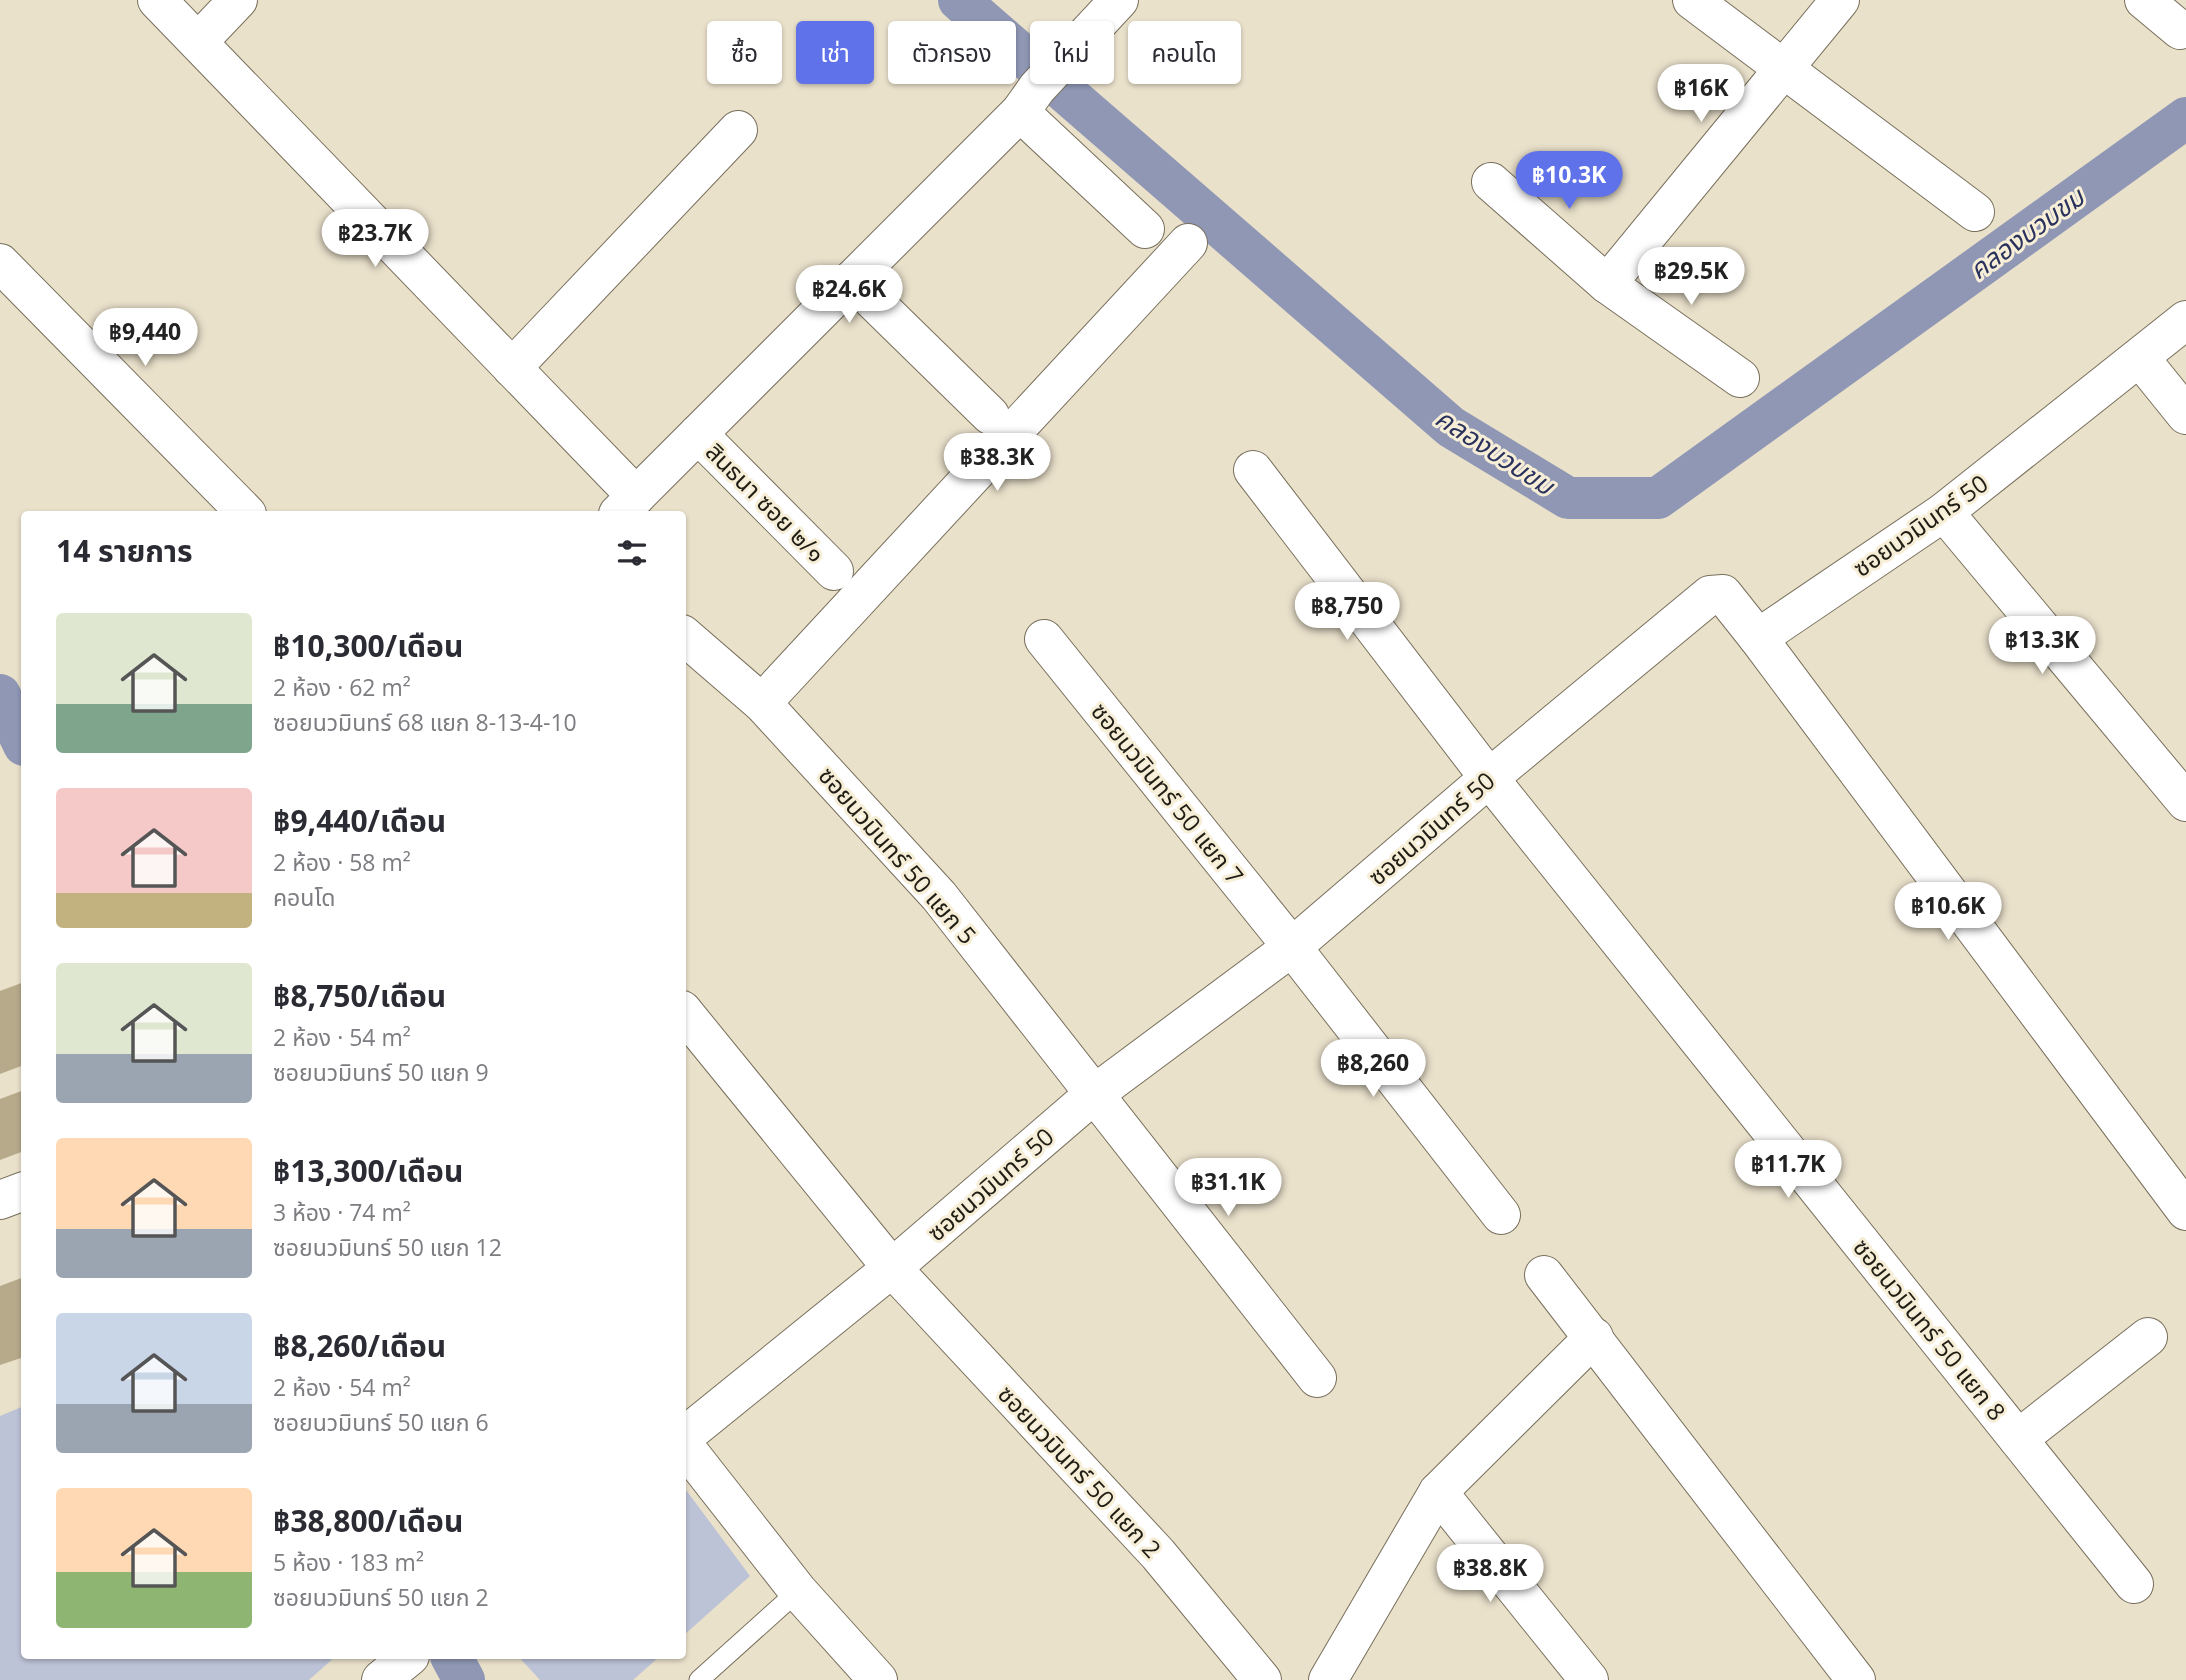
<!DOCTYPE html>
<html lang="th">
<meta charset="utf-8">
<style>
body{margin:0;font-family:"Open Sans","Noto Sans Thai",sans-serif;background:#f7f7f7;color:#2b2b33;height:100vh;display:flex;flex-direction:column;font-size:26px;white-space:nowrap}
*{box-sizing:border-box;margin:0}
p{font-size:23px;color:#7c7c81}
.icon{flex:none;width:38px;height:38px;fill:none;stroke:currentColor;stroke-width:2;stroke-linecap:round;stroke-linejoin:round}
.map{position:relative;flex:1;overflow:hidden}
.sheet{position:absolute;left:21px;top:511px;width:665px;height:1148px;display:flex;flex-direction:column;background:#fff;border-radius:7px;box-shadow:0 2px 5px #0004}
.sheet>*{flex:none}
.top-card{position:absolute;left:707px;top:21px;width:665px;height:63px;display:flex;gap:14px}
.price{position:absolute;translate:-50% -60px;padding:0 16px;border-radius:24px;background:#fff;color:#222;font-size:23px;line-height:46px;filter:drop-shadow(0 2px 4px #0008)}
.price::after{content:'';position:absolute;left:50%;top:42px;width:21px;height:16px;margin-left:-10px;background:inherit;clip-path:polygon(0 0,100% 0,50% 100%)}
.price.on{background:#5f72e9;color:#fff}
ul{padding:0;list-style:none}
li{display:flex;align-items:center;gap:21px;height:175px;padding:0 35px}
li span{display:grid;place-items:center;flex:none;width:196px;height:140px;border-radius:7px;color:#555}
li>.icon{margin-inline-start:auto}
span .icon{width:84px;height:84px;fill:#fffc;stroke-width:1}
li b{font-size:30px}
h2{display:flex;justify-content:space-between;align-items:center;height:84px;padding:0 35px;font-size:30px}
.pill{padding:0 24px;border-radius:7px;background:#fff;box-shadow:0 2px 5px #0004;font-size:24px;line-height:63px}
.pill.on{background:#5f72e9;color:#fff}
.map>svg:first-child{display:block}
.green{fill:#bdc3d7}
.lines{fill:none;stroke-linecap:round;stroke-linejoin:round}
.canal{stroke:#8f97b5;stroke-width:42}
.building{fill:#b7aa8b}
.service-casing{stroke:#786f5c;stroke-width:21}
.minor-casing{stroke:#786f5c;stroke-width:40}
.service{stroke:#fff;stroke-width:19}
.minor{stroke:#fff;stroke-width:38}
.labels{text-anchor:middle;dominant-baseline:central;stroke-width:6;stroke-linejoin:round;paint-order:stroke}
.street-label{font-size:24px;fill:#201d15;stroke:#f7eed8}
.water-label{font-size:26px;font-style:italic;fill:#29325c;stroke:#f7eed8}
</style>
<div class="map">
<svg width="2186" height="1680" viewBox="0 0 2186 1680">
<rect width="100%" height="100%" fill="#eae1cb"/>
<g class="green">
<path d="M24 1406V1656H336L309 1680H0V1416Z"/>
<path d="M686 1490 750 1576 683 1636 682 1493Z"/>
<path d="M518 1656H660L633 1680H540Z"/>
</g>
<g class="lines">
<g class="canal">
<path d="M959 0 1451 427 1568 498H1658L2186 118"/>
<path d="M0 695 24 745"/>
<path d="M451 1656 464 1680"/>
</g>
</g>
<g class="building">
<path d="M24 982V1065L0 1074V991Z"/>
<path d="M24 1090V1151L0 1160V1099Z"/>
<path d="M24 1277V1357L0 1365V1286Z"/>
</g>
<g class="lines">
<g class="service-casing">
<path id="service" d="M699 1680 798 1591"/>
</g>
<g class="minor-casing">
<g id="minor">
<path d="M157 0 636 496"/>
<path d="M1692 0 1975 212"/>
<path d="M2144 0 2180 30"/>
<path d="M198 42 238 0"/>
<path d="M1020 112 1145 229"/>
<path d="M1491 182 1607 284 1740 378"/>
<path d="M0 263 247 514"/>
<path d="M852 280 990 415"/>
<path d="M1607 284 1840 0"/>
<path d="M2140 358 2186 415"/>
<path d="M512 368 738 130"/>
<path d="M698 434 834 571"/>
<path d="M1253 470 1489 778 2134 1584"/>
<path d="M1944 512 2186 802"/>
<path d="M618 514 1020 112 1037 88 1119 0"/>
<path d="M682 634 762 703 939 896 1317 1378"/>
<path d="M1758 638 2186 1211"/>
<path d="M1044 639 1292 947 1501 1215"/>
<path d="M762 703 1188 243"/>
<path d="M682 1010 892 1268 1158 1554 1262 1680"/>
<path d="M0 1200 24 1191"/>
<path d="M1544 1275 1856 1680"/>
<path d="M682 1438 892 1268 1093 1095 1292 947 1489 778 1710 595 1723 594 1758 638 1944 512 2186 320"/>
<path d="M2018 1439 2148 1337"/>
<path d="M682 1443 798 1591 878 1680"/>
<path d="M1438 1492 1589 1680"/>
<path d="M381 1680 410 1656"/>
<path d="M1328 1680 1438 1492 1594 1337"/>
</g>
</g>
<use href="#service" class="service"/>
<use href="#minor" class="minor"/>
</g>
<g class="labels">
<g class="street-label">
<text transform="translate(766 502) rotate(45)">สินธนา ซอย ๒/๑</text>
<text transform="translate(1920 525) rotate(-35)">ซอยนวมินทร์ 50</text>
<text transform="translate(1168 793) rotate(51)">ซอยนวมินทร์ 50 แยก 7</text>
<text transform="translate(1431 828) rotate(-41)">ซอยนวมินทร์ 50</text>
<text transform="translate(898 855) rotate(49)">ซอยนวมินทร์ 50 แยก 5</text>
<text transform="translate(990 1184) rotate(-41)">ซอยนวมินทร์ 50</text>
<text transform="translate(1930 1329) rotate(51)">ซอยนวมินทร์ 50 แยก 8</text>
<text transform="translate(1080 1471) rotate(47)">ซอยนวมินทร์ 50 แยก 2</text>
</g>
<g class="water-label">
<text transform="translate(2026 233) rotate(-36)">คลองบวบขม</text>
<text transform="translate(1495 451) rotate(33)">คลองบวบขม</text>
</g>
</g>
</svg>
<b class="price" style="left:1701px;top:124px">฿16K</b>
<b class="price on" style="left:1569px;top:211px">฿10.3K</b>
<b class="price" style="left:375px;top:269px">฿23.7K</b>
<b class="price" style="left:1691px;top:307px">฿29.5K</b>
<b class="price" style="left:849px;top:325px">฿24.6K</b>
<b class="price" style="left:145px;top:368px">฿9,440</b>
<b class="price" style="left:997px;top:493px">฿38.3K</b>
<b class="price" style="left:1347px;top:642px">฿8,750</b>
<b class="price" style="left:2042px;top:676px">฿13.3K</b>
<b class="price" style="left:1948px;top:942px">฿10.6K</b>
<b class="price" style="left:1373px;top:1099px">฿8,260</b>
<b class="price" style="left:1788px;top:1200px">฿11.7K</b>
<b class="price" style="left:1228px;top:1218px">฿31.1K</b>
<b class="price" style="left:1490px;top:1604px">฿38.8K</b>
<div class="top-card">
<a class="pill">ซื้อ</a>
<a class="pill on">เช่า</a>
<a class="pill">ตัวกรอง</a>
<a class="pill">ใหม่</a>
<a class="pill">คอนโด</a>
</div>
<section class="sheet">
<h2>14 รายการ<svg class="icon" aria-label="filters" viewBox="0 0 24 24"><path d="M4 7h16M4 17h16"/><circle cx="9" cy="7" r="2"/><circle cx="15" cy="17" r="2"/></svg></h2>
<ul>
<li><span style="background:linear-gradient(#dfe7d0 65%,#7fa58c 0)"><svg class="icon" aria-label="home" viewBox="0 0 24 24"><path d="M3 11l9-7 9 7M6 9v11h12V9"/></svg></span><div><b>฿10,300/เดือน</b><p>2 ห้อง · 62 m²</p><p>ซอยนวมินทร์ 68 แยก 8-13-4-10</p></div></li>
<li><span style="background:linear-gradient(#f6c9c9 75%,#c2b280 0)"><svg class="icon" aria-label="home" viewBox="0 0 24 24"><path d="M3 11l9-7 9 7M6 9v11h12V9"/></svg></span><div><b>฿9,440/เดือน</b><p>2 ห้อง · 58 m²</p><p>คอนโด</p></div></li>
<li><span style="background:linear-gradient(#dfe7d0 65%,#9aa5b1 0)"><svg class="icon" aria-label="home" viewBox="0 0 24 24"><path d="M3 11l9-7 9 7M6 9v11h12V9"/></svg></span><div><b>฿8,750/เดือน</b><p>2 ห้อง · 54 m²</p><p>ซอยนวมินทร์ 50 แยก 9</p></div></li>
<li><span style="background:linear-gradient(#ffd9b3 65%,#9aa5b1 0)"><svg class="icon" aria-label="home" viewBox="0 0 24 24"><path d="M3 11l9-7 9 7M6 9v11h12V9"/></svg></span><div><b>฿13,300/เดือน</b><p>3 ห้อง · 74 m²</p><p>ซอยนวมินทร์ 50 แยก 12</p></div></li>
<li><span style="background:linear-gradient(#c9d6e8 65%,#9aa5b1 0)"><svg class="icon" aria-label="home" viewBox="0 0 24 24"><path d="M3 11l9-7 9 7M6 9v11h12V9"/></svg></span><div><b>฿8,260/เดือน</b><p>2 ห้อง · 54 m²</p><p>ซอยนวมินทร์ 50 แยก 6</p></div></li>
<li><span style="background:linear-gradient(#ffd9b3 60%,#8fb573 0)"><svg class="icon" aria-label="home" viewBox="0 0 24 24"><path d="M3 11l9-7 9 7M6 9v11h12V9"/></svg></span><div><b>฿38,800/เดือน</b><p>5 ห้อง · 183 m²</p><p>ซอยนวมินทร์ 50 แยก 2</p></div></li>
</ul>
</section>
</div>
